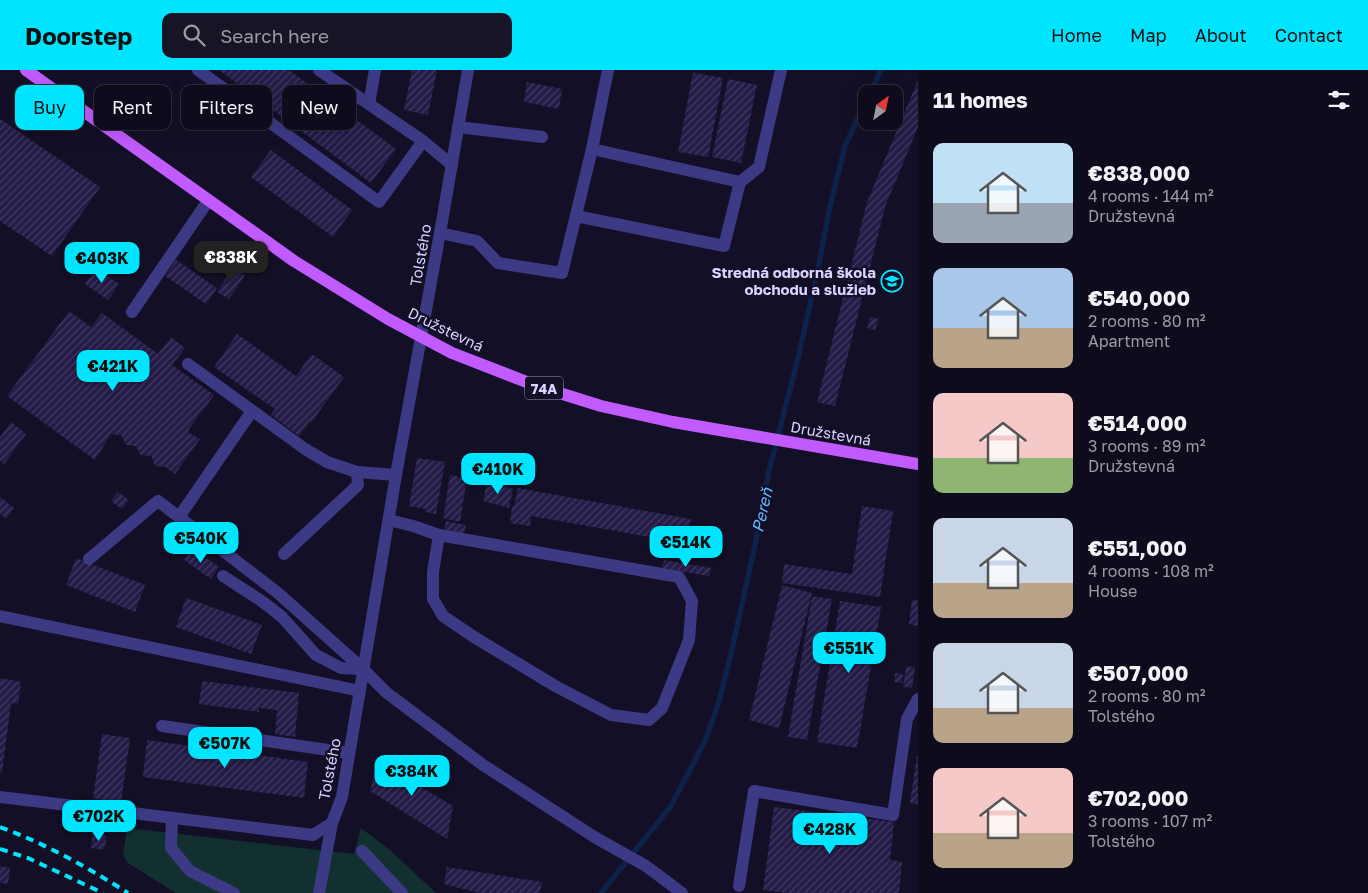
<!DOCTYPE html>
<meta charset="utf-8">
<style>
body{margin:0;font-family:"Golos Text",sans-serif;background:#171425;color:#f1f3f6;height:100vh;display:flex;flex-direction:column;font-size:19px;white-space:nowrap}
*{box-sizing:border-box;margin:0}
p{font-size:16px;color:#9b9ba3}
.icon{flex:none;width:28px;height:28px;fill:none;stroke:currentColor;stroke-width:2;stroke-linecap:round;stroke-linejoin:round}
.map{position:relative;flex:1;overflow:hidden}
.details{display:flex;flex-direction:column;background:#0e0b1c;width:450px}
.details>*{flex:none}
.top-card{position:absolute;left:15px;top:15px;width:475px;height:45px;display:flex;gap:10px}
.needle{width:32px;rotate:32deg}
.fabs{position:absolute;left:858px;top:15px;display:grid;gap:10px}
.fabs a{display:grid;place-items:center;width:45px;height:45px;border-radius:10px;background:#0e0b1c;box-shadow:0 5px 20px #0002,0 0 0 1px #2e2b3b;font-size:25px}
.price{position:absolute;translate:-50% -42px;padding:0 11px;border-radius:10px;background:#00e5ff;color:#111;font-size:16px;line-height:32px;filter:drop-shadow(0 1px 2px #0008)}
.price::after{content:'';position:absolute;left:50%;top:30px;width:15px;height:11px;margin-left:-8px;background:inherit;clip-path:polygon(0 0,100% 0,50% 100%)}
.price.on{background:#222;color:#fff}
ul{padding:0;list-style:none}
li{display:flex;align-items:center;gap:15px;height:125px;padding:0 15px}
li span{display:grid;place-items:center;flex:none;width:140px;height:100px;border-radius:10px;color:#555}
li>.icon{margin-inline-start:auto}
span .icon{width:60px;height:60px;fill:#fffc;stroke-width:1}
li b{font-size:21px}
h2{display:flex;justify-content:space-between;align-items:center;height:60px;padding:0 15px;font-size:21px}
.tag{padding:0 18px;border-radius:10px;background:#0e0b1c;box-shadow:0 5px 20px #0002,0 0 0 1px #2e2b3b;font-size:18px;line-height:45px}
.tag.on{background:#00e5ff;color:#111}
header{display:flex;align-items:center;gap:30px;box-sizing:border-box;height:70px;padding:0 25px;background:#00e5ff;color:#111}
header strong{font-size:24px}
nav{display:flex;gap:28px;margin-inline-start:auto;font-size:18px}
.search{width:350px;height:45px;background:#171425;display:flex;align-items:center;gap:12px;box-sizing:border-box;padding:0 18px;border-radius:10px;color:#9b9ba3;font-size:19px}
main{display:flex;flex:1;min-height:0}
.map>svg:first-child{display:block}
.green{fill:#12302f}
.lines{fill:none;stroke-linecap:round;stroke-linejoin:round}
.stream{stroke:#0c2248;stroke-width:5.5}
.building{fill:url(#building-hatch)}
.minor{stroke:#3d3a85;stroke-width:12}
.major{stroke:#c25bff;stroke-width:12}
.rail{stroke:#00e5ff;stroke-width:4;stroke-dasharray:8 6;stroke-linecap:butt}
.labels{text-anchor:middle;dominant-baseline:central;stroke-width:5;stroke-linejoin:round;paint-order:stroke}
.shield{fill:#130f26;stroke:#9e99be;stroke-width:1}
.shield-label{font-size:14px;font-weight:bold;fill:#d9d4ff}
.street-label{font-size:15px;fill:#d9d4ff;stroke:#130f26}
.poi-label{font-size:15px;font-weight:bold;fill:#d9d4ff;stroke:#130f26;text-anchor:end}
.water-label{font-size:16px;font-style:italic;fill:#62b6ff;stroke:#130f26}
</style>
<header>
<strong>Doorstep</strong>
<div class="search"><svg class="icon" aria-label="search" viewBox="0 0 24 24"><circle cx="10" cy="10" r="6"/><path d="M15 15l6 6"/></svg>Search here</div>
<nav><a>Home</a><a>Map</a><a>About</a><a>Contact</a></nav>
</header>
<main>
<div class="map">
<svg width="918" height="823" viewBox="0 0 918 823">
<defs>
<pattern id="building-hatch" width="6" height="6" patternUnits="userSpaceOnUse" patternTransform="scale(1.25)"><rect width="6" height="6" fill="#241b47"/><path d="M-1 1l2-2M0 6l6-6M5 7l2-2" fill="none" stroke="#433b63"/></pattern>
</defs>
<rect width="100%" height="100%" fill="#130f26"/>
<path class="green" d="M127 758 354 784 361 758 390 780 436 823H176L128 793 123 785Z"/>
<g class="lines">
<g class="stream">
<path d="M870 24 881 0"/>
<path d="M601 823 671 736 705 671 718 635 731 584 755 475 769 401 798 288 818 199 830 136 845 76 866 31"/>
</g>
</g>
<g class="building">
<path d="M219 0H289L396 79 371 113Z"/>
<path d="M412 0H437L428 45 404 40Z"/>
<path d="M693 3 723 8 708 87 678 82Z"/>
<path d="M728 9 757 15 741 93 712 87Z"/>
<path d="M918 10V57L885 137 835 336 817 332 867 132Z"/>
<path d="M527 12 562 19 559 39 524 32Z"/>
<path d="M0 49 100 117 52 186 0 151Z"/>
<path d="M271 80 352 140 333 167 251 107Z"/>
<path d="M176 190 217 218 206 234 165 206Z"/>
<path d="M96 198 119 214 108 230 85 214Z"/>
<path d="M233 198 245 205 229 229 217 222Z"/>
<path d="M69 241 91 257 102 243 158 284 171 267 185 278 172 295 214 325 189 359V363L200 369 175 404 165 397 155 396 151 386 140 385 136 376 126 375 121 365 111 364 95 390 7 326Z"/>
<path d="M870 247 879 249 875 260 867 258Z"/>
<path d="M237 264 296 306 312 284 344 307 311 353 310 351 299 366 271 345 275 339 214 297Z"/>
<path d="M11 352 26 364 4 394 0 391V367Z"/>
<path d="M417 388 445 392 436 444 425 442 426 439 409 436Z"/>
<path d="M450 405 467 408 460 452 443 448Z"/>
<path d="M487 413 513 419 509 438 483 431Z"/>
<path d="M518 418 691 449 688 463 683 473 531 446 530 456 510 453 512 436H514Z"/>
<path d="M118 422 129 430 122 439 111 431Z"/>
<path d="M0 427 14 438 6 449 0 444Z"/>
<path d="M862 436 893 441 880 527 782 513 784 494 852 504Z"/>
<path d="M446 451 466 455 464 464 444 460Z"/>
<path d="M192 478 219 497 211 509 184 490Z"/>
<path d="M76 488 145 515 135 542 66 515Z"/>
<path d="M664 490 711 498 709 506 662 498Z"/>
<path d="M782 515 812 523 779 658 749 650Z"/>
<path d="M812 526 832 529 807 670 788 667Z"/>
<path d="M186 528 262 555 251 584 176 557Z"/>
<path d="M912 530 918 531V556L909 554Z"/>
<path d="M840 531 881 537 857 678 817 672Z"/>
<path d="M906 596 915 597 912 618 903 617Z"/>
<path d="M895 603 903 604 902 613 894 612Z"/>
<path d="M0 608 21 612 18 634 11 633 2 703 0 702Z"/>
<path d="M202 611 299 623 295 667 275 664 277 640 259 638V642L199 634Z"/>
<path d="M102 664 130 668 121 733 93 728Z"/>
<path d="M147 670 308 692 304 728 143 707Z"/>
<path d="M917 686H918V734L910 733Z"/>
<path d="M378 690 391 698 395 691 425 711 421 717 453 736 447 769 370 721Z"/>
<path d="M774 737 894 752 890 790 902 792 899 823H789L763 820Z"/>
<path d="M93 764 107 766 104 780 91 778Z"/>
<path d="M0 796 10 798 8 814 0 813Z"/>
<path d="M447 797 542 812 540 823H479L444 814Z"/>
</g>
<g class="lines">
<g class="minor">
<path d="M198 0 379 132 423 71"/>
<path d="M319 0 423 71 452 95"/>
<path d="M608 0 592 79 740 112 759 97 781 0"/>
<path d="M369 34 375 0"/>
<path d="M458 57 542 67"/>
<path d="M576 146 724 176 740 112"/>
<path d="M440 163 477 171 498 193 562 203 592 79"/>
<path d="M132 242 208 131"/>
<path d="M188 294 305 379 327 392 357 402 396 405"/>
<path d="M252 341 179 447 278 523 363 599 387 623 483 695 596 768 646 796 682 823"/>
<path d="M389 450 413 456 439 465 679 507 692 531 689 570 662 638 649 650 611 645 557 617 474 567 443 546 433 529V502L439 465"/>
<path d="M284 484 358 415 357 402"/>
<path d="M89 489 158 431 179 447"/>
<path d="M223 506 263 532 282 547 316 585 341 598 363 599"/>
<path d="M0 546 360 621"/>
<path d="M162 656 349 683"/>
<path d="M0 727 313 765 332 753 342 727 396 405 443 146 468 0"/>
<path d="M172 748 171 778 190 801 234 823"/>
<path d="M362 781 402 823"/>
<path d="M739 816 754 721 893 745 907 649 918 629"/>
<path d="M319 823 332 753"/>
</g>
<path class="major" d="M26 0 294 191 388 249 452 283 537 316 601 336 673 352 918 394"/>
<g class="rail">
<path d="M0 757C46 774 87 797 128 823"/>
<path d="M0 779 28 788 103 823"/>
</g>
</g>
<defs>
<g id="school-ring" transform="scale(1.125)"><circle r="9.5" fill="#130f26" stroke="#00e5ff" stroke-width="1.5"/><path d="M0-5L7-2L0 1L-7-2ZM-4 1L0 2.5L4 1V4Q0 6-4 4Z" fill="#00e5ff"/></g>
</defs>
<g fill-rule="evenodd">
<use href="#school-ring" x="892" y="211"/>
</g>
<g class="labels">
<rect class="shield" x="525" y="306.5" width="38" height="23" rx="4"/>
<g class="shield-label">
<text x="544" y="318">74A</text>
</g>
<g class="street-label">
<text transform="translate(420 185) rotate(-80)">Tolstého</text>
<text transform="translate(446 259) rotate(26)">Družstevná</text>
<text transform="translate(831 363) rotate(10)">Družstevná</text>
<text transform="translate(329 699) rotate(-79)">Tolstého</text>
</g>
<g class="poi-label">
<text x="876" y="202">Stredná odborná škola<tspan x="876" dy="17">obchodu a služieb</tspan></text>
</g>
<g class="water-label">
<text transform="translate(762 440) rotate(-77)">Pereň</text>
</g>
</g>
</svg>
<div class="fabs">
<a><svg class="needle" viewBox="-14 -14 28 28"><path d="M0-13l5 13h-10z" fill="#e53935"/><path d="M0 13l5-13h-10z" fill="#9b9ba3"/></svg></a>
</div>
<b class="price on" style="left:231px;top:213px">€838K</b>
<b class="price" style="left:102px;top:214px">€403K</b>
<b class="price" style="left:113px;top:322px">€421K</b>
<b class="price" style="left:498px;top:425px">€410K</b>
<b class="price" style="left:201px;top:494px">€540K</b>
<b class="price" style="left:686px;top:498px">€514K</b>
<b class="price" style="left:849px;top:604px">€551K</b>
<b class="price" style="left:225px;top:699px">€507K</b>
<b class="price" style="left:412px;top:727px">€384K</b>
<b class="price" style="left:99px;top:772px">€702K</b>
<b class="price" style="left:830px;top:785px">€428K</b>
<div class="top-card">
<a class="tag on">Buy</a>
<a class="tag">Rent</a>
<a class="tag">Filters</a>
<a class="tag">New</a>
</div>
</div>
<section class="details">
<h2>11 homes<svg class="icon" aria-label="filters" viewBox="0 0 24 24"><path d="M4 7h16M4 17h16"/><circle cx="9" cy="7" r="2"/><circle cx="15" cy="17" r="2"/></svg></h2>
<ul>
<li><span style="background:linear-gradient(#bfe0f5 60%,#9aa5b1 0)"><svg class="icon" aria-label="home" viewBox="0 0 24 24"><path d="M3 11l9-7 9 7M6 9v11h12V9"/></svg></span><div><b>€838,000</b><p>4 rooms · 144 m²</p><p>Družstevná</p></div></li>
<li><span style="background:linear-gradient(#a9c7e8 60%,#b9a48a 0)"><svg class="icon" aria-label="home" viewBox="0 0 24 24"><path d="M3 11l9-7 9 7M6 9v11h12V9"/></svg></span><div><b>€540,000</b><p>2 rooms · 80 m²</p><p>Apartment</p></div></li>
<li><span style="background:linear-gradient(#f6c9c9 65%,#8fb573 0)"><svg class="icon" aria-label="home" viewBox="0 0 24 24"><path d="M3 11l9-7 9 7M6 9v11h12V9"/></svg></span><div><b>€514,000</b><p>3 rooms · 89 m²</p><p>Družstevná</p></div></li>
<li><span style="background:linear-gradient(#c9d6e8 65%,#b9a48a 0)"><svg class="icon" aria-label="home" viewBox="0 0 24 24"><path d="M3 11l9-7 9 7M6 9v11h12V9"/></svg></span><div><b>€551,000</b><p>4 rooms · 108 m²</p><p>House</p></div></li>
<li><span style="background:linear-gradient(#c9d6e8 65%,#b9a48a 0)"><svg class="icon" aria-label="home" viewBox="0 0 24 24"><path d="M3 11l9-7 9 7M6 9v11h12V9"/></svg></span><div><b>€507,000</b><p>2 rooms · 80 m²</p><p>Tolstého</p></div></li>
<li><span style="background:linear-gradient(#f6c9c9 65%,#b9a48a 0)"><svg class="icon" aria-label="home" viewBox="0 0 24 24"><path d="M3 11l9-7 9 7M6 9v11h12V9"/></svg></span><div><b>€702,000</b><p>3 rooms · 107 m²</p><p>Tolstého</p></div></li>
</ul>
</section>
</main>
